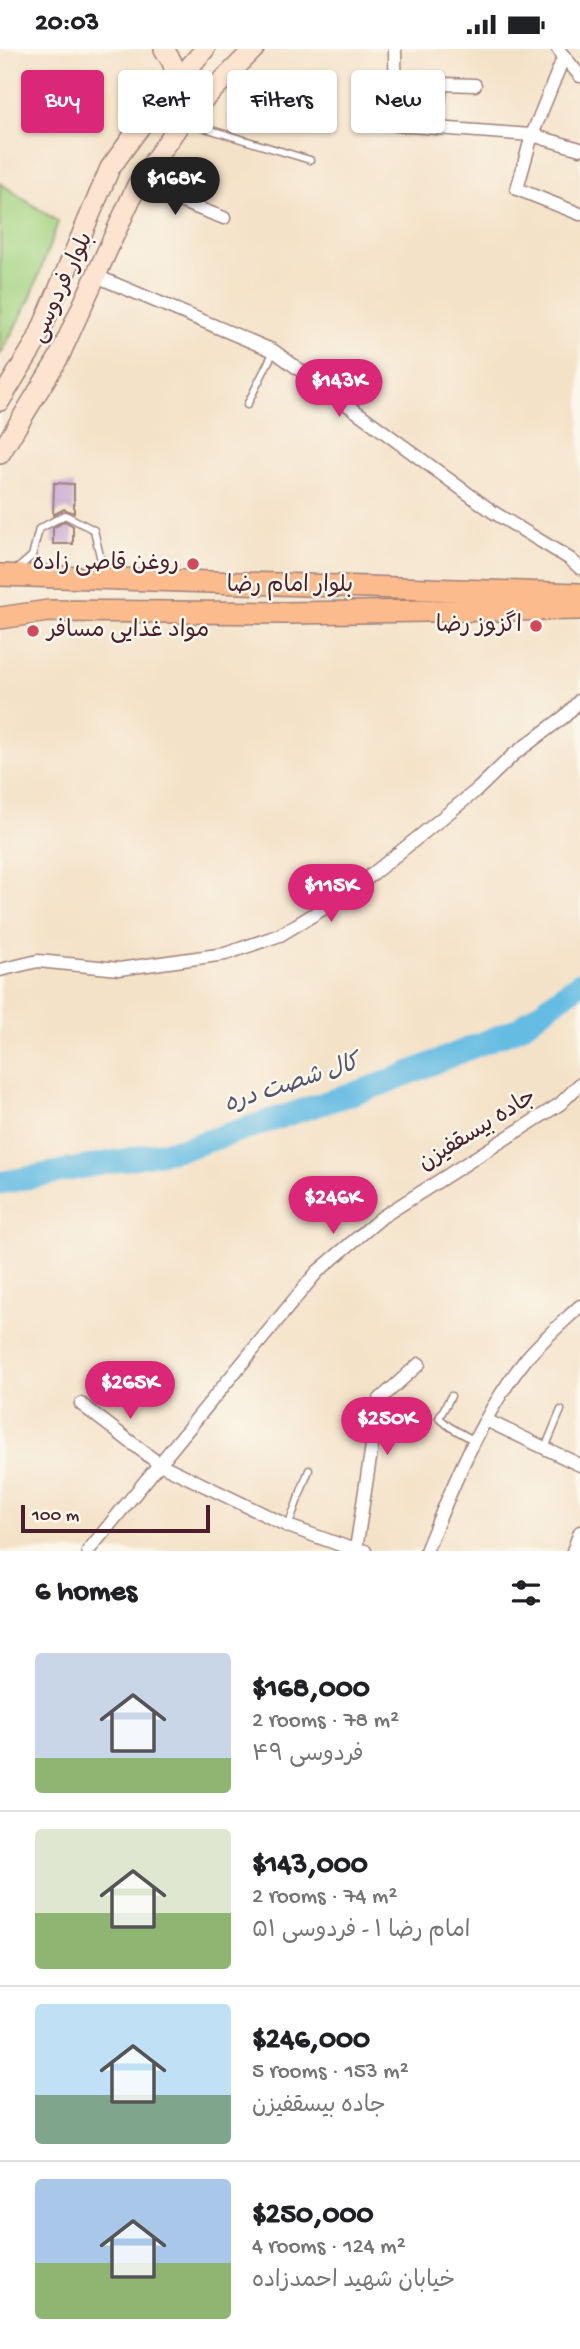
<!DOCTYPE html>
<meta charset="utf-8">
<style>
body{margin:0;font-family:"Gochi Hand","Playpen Sans Arabic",sans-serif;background:#f2f2f2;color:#202124;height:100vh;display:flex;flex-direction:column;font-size:26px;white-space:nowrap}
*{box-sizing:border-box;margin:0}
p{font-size:23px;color:#757577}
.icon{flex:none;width:38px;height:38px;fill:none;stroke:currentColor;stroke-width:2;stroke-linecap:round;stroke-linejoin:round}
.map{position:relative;height:1502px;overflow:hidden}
.panel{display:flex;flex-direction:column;background:#fff;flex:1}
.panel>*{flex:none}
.hud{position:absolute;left:21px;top:21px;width:539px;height:63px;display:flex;gap:14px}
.scale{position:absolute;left:21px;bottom:18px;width:189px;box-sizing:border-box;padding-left:7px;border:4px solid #4a1f2b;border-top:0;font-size:19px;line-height:24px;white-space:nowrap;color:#4a1f2b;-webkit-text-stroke:5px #fbf7ec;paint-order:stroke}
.price{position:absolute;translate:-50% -60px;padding:0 16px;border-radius:24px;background:#db2777;color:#fff;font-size:23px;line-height:46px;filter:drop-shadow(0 2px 4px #0008)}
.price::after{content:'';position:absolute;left:50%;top:42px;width:21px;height:16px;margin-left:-10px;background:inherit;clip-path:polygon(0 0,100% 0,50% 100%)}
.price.on{background:#222;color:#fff}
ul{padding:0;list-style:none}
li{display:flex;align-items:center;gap:21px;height:175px;padding:0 35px}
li+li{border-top:2px solid #e0e0e0}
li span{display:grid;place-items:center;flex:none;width:196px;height:140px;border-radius:7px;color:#555}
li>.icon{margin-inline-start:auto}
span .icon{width:84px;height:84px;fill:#fffc;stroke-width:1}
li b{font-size:30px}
h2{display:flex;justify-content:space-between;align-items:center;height:84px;padding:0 35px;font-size:30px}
.pill{padding:0 24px;border-radius:7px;background:#fff;box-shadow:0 2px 5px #0004;font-size:24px;line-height:63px}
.pill.on{background:#db2777;color:#fff}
.status{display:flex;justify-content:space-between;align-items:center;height:49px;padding:0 35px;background:#fff;direction:ltr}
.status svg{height:19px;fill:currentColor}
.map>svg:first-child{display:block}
.green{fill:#a3d381;stroke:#767956;stroke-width:2}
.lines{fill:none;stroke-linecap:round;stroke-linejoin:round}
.river{stroke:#65bce2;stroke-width:23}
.building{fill:#c6a6cf}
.lane-casing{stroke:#9f807a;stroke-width:9}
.street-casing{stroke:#9f807a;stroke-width:15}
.secondary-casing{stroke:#9f807a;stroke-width:22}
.primary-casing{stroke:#9f807a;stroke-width:24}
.lane{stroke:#fff;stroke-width:6}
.street{stroke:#fff;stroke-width:12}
.secondary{stroke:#fde4d1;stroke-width:19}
.primary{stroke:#fbbb8c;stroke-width:21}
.poi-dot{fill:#d1495b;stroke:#fbf7ec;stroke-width:2.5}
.labels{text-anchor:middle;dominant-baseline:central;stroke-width:5;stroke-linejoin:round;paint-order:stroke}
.street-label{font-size:23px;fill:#4a1f2b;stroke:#fbf7ec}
.poi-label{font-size:23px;fill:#4a1f2b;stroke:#fbf7ec;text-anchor:end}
.water-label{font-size:24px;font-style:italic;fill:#53566b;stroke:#fbf7ec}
</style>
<div class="status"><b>20:03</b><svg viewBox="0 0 49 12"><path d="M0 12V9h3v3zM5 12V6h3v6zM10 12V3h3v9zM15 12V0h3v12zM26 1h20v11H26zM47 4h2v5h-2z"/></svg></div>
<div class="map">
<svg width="580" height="1502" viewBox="0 0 580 1502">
<rect width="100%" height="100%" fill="#fbf7ec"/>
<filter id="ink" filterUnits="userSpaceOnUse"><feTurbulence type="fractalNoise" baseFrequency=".0143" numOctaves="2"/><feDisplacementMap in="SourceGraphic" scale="14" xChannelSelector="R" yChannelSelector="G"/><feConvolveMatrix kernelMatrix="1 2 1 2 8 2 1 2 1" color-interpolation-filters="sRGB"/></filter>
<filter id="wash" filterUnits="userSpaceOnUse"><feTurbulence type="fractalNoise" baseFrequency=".00686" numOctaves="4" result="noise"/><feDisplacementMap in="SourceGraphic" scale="28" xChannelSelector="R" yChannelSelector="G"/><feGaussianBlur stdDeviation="1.57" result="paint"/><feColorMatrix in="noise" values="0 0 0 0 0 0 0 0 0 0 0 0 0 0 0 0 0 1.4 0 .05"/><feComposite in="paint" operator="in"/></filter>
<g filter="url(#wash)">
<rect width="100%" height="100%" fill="#f4e2c8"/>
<path class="green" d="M0 134 58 173 30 250 0 306Z"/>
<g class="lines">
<path class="river" d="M0 1134 186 1099 382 1035 519 979 580 934"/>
</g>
<g id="blocks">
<g class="building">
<path d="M54 434 74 435V464L64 460 53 466Z"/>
<path d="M65 472 73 477V495H53V479Z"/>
</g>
</g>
</g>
<g filter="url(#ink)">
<use href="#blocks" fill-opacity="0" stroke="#9f807a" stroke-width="2"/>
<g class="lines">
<g class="lane-casing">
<g id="lane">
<path d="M368 30 395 27"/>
<path d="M185 73 310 111"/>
<path d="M371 75 396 76"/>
<path d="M247 356 274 302"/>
<path d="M16 521 32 507 39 480 65 466 94 481 102 516 108 524"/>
<path d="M451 1347 439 1369 450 1378 475 1392"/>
<path d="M545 1399 561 1361"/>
<path d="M288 1477 309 1421"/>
</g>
</g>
<g class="street-casing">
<g id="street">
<path d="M395 0 396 76 532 86 580 100"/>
<path d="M558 0 580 27"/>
<path d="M564 7 532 86 517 140 580 165"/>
<path d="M436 78 441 35 475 36"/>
<path d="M137 136 224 169"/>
<path d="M96 227 274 302 493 463 570 510 580 519"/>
<path d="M0 921 38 912 119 920 225 905 280 886 349 844 478 740 513 706 565 667 580 651"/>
<path d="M81 1355 158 1414 288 1477 349 1499 365 1502"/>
<path d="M486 1371 580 1416"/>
<path d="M356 1500 379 1351 419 1315"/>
<path d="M88 1502 317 1223 382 1168 560 1055 580 1035"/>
<path d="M426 1502C453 1436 481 1366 526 1310 542 1291 562 1274 580 1257"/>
<path d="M573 1502 580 1483"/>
</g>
</g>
<g class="secondary-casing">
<g id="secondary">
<path d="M164 0 172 13 177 31"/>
<path d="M0 352 36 293 110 119 156 56 205 0"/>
<path d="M0 405 59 308 137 136 182 72 254 0"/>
</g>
</g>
<g class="primary-casing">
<g id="primary">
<path d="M0 526 580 545"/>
<path d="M0 569 48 562 287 564 580 560"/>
</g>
</g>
<use href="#lane" class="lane"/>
<use href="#street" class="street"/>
<use href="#secondary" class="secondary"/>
<use href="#primary" class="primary"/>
</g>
</g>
<g class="poi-dot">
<circle cx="193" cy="515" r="7"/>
<circle cx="536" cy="577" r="7"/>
<circle cx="33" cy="582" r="7"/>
</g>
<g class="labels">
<g class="street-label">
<text transform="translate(63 239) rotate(-65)">بلوار فردوسی</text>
<text x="290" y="537">بلوار امام رضا</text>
<text transform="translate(478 1082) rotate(-32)">جاده بیسقفیزن</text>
</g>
<g class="poi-label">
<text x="179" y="515">روغن قاصی زاده</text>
<text x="522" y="577">اگزوز رضا</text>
<text x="47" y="582" text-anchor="start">مواد غذایی مسافر</text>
</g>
<g class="water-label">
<text transform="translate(292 1036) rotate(-18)">کال شصت دره</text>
</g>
</g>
</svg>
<div class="scale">100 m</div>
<b class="price on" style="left:175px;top:168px">$168K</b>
<b class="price" style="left:339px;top:370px">$143K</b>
<b class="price" style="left:331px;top:875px">$115K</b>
<b class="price" style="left:333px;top:1187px">$246K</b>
<b class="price" style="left:130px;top:1372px">$265K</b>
<b class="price" style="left:387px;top:1408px">$250K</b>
<div class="hud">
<a class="pill on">Buy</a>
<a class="pill">Rent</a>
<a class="pill">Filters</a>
<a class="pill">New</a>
</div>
</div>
<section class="panel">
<h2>6 homes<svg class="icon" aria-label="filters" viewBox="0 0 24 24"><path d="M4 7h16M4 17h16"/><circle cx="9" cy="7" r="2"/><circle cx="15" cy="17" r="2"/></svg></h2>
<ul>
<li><span style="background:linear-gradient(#c9d6e8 75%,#8fb573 0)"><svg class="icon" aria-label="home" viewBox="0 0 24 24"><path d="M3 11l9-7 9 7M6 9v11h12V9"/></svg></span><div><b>$168,000</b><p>2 rooms · 78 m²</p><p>فردوسی ۴۹</p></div></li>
<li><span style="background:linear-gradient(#dfe7d0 60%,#8fb573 0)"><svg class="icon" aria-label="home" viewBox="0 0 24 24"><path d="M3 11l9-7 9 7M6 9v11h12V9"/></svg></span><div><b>$143,000</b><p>2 rooms · 74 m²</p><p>امام رضا ۱ - فردوسی ۵۱</p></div></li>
<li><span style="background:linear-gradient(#bfe0f5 65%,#7fa58c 0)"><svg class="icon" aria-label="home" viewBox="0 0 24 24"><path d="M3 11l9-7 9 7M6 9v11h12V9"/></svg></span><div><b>$246,000</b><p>5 rooms · 153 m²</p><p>جاده بیسقفیزن</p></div></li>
<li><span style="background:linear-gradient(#a9c7e8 60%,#8fb573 0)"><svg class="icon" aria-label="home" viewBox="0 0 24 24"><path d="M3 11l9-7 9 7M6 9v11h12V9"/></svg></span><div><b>$250,000</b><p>4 rooms · 124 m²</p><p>خیابان شهید احمدزاده</p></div></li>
</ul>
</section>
